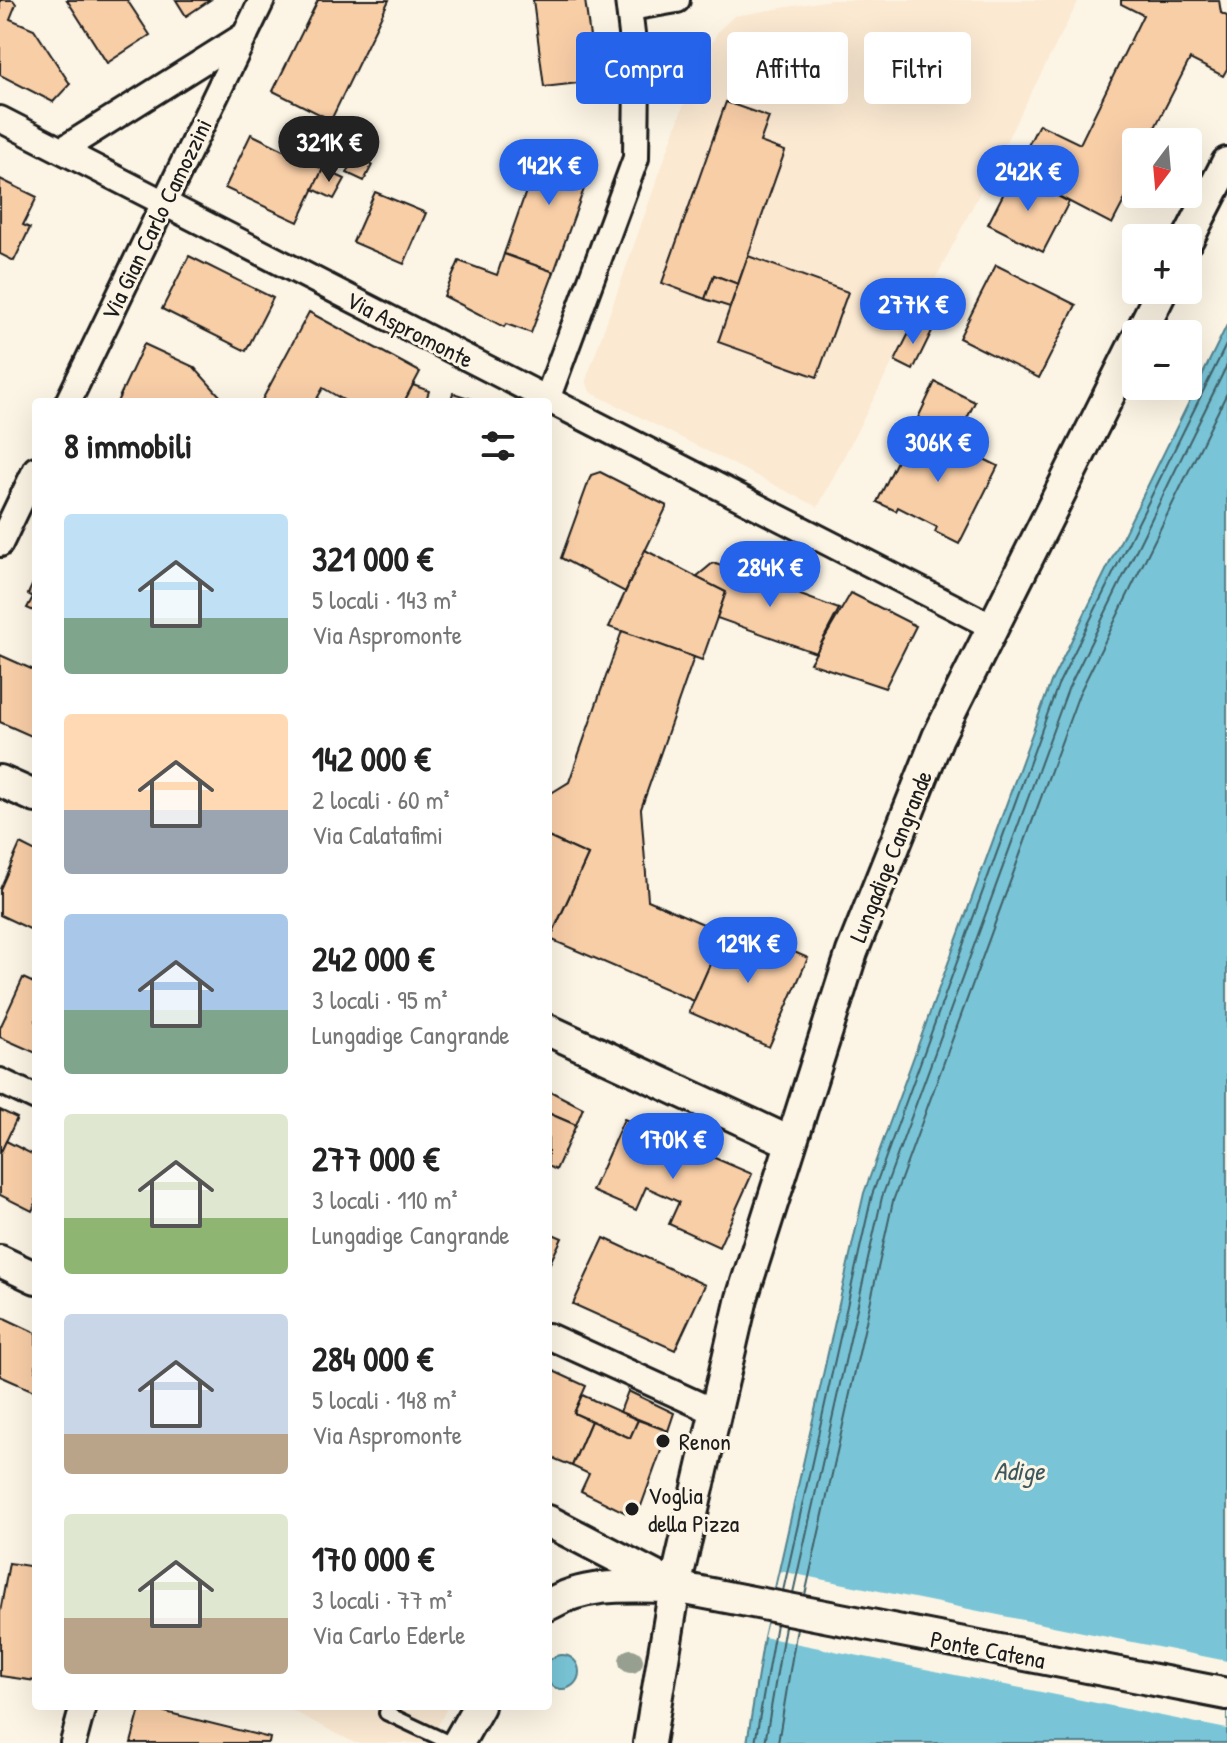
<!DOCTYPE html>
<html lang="it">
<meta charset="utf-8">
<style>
body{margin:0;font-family:"Patrick Hand",sans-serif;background:#f6f6f6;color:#222;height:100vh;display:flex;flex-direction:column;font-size:30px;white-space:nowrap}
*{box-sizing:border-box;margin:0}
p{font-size:26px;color:#767676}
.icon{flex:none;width:44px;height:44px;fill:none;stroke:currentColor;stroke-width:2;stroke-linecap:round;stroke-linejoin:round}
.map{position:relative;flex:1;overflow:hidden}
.side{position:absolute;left:32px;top:398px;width:520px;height:1312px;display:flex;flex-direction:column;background:#fff;border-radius:8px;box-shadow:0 8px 32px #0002}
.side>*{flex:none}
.top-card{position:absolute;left:576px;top:32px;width:530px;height:72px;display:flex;gap:16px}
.needle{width:52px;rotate:196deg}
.fabs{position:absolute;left:1122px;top:128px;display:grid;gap:16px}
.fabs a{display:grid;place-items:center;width:80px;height:80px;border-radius:8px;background:#fff;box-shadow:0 8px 32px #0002;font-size:40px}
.price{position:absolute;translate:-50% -68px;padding:0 18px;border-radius:28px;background:#2563eb;color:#fff;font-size:26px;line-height:52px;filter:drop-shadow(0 2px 4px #0008)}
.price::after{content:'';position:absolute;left:50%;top:48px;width:24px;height:18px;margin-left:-12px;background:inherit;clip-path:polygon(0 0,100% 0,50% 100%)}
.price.on{background:#222;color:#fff}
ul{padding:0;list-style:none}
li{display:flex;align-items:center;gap:24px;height:200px;padding:0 32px}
li span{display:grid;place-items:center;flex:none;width:224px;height:160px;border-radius:8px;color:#555}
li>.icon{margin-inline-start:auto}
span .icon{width:96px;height:96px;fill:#fffc;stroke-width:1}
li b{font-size:34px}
h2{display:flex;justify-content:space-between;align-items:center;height:96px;padding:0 32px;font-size:34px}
.pill{padding:0 28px;border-radius:8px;background:#fff;box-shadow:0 8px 32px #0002;font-size:28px;line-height:72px}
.pill.on{background:#2563eb;color:#fff}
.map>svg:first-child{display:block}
.built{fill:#fbe9d2}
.water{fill:#79c5d7;stroke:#54818c;stroke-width:2}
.pier{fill:#fcf5e5}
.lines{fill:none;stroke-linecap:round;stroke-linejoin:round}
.shore{stroke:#416067;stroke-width:2}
.building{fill:#f8cea7;stroke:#1c1c1c;stroke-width:2}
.service-casing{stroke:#1c1c1c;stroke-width:18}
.minor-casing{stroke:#1c1c1c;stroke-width:30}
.tertiary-casing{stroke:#1c1c1c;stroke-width:36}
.service{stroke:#fcf5e5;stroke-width:12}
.minor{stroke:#fcf5e5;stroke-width:24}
.tertiary{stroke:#fcf5e5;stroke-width:30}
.tree{fill:#97a090}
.poi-dot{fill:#1c1c1c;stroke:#fcf5e5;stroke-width:3}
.labels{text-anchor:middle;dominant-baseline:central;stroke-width:6;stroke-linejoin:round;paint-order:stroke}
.street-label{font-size:24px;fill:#1c1c1c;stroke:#fcf5e5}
.poi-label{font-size:24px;fill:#1c1c1c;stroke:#fcf5e5;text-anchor:start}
.water-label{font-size:26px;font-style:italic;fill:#3d575d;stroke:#fcf5e5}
</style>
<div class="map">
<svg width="1227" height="1743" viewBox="0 0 1227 1743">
<rect width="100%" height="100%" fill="#fcf5e5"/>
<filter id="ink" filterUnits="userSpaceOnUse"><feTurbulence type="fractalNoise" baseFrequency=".0125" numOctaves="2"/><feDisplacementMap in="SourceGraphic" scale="16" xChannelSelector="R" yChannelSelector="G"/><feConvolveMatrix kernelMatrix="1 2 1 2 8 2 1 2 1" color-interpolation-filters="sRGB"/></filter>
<g filter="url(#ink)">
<g class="built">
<path d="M830 0H1079L818 507 590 392 586 380 691 84 718 31 734 16Z"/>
<path d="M283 1706H448L429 1743H355Z"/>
</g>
<g class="water">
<path d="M1227 325V1743H747L764 1637 864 1193 1051 682Z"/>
<circle cx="562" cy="1672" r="17"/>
</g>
<path class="pier" d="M780 1571 1227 1661V1729L764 1637Z"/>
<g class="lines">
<g class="shore">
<path d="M783 1591 872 1195 1058 685 1227 343"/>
<path d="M793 1593 882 1197 1068 689 1227 365"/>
<path d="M805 1595 893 1201 1079 694 1227 393"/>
<path d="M755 1743 776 1624"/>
<path d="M765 1743 785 1626"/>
<path d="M778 1743 797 1628"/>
</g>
</g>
<g class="building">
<path d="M0 0H13L16 4 10 19 34 29 70 84 53 102 0 75Z"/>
<path d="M67 0H127L150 35 107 63Z"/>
<path d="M176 0H210L186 16Z"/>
<path d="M318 0H389L331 120 273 91Z"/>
<path d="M533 0H585L596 81 544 87Z"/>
<path d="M1121 0H1219L1221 13 1227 16V69L1223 76 1190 59 1149 139 1154 142H1136V178L1112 224 1014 173 1039 124 1080 144 1143 15 1121 4Z"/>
<path d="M726 102 769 117 760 142 785 151 738 284 714 275 705 299 662 283Z"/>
<path d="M251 134 323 169 298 222 225 188Z"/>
<path d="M543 143 594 161 554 272 504 254Z"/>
<path d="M355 157 372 165 364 181 347 173Z"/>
<path d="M323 169 345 179 334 199 313 189Z"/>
<path d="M1014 173 1069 202 1043 252 988 224Z"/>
<path d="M0 179 37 197 23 225 30 228 14 261 0 254Z"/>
<path d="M375 192 426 213 404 264 353 242Z"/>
<path d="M504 254 554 272 531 333 506 324 504 327 444 296 459 261 497 275Z"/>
<path d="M189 256 273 298 246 351 162 309Z"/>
<path d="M748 256 848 292 817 377 718 342Z"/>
<path d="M996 265 1076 305 1039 378 959 338Z"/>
<path d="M714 275 738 284 730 307 705 299Z"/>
<path d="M309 312 420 372 404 402H347L323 388 315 402H261Z"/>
<path d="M914 323 932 331 913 370 895 361Z"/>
<path d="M144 344 194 367 220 396 214 402H117Z"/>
<path d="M935 382 975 402 953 447 915 424Z"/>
<path d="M413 385 429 391 426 400 433 402H404Z"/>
<path d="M453 393 478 401 450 402Z"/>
<path d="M915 424 972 457 974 454 998 466 959 544 935 532 937 527 898 507 896 511 877 502Z"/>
<path d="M600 472 667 506 625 592 561 558 591 475Z"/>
<path d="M645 550 726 592 702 660 609 627Z"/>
<path d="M713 563 839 609 816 653 717 618 726 592 696 577Z"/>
<path d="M36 577V612L27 608 33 597 28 594Z"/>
<path d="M851 593 916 626 885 688 810 663Z"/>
<path d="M622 631 694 657 641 809 648 900 724 933 694 1001 550 939 588 855 548 837V795L569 782Z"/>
<path d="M0 655 36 671V738L0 722Z"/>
<path d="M548 837 588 855 548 943Z"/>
<path d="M20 844 36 852V932L0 915V889Z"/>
<path d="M728 923 808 958 769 1047 689 1012Z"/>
<path d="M23 978 36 984V1053L0 1037V1028Z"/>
<path d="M548 1090 583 1108 576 1125 548 1113Z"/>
<path d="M0 1110 17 1118 0 1154Z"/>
<path d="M548 1113 576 1125 556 1170 548 1166Z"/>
<path d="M624 1119 752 1174 719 1247 669 1224 679 1202 646 1187 636 1210 592 1191Z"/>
<path d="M6 1141 36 1156V1203L32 1211 0 1195V1154Z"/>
<path d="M548 1232 562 1238 548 1267Z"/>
<path d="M604 1238 705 1285 675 1350 573 1304Z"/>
<path d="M0 1316 36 1333V1392L0 1376Z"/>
<path d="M551 1370 586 1386 574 1413 591 1421 572 1466 548 1456V1378Z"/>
<path d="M628 1391 674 1413 668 1431 620 1412Z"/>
<path d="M582 1395 638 1420 630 1438 574 1413Z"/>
<path d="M638 1420 668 1431 641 1506 626 1513 581 1491 589 1474 572 1466 591 1421 630 1438Z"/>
<path d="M9 1563 36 1567V1681L0 1676V1612Z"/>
<path d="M141 1706 270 1738 269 1743H131Z"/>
</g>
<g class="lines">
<g class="service-casing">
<path id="service" d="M390 1706 386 1713 450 1743"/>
</g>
<g class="minor-casing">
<g id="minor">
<path d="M630 8 677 0"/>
<path d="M0 119 991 626"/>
<path d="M62 150 245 35"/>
<path d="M68 402 262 0"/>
<path d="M546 402 636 158 637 76 628 0"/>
<path d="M0 544 36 469"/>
<path d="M0 1081 36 1098"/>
<path d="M548 1336 713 1411"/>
<path d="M73 1743 83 1706"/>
</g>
</g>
<g class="tertiary-casing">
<g id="tertiary">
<path d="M1188 239 1227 163"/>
<path d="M1140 334 1162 290"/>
<path d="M0 781 36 797"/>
<path d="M548 1030 790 1142"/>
<path d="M0 1261 36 1278"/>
<path d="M548 1521 675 1587 1227 1694"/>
<path d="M548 1605C584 1583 627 1586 669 1587"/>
<path d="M458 1743 479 1706"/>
<path d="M649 1743 675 1587 742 1298 852 952 938 737 1136 341"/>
</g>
</g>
<use href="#service" class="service"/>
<use href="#minor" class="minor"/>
<use href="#tertiary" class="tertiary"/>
</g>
<circle class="tree" cx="631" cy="1661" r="12"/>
</g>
<g class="poi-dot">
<circle cx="663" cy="1441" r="8"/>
<circle cx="632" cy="1509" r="8"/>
</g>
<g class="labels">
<g class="street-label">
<text transform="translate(156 219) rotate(-64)">Via Gian Carlo Camozzini</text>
<text transform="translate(410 329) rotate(27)">Via Aspromonte</text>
<text transform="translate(890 856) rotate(-68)">Lungadige Cangrande</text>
<text transform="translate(988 1649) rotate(11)">Ponte Catena</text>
</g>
<g class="poi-label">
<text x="679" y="1441">Renon</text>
<text x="648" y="1495">Voglia<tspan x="648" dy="28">della Pizza</tspan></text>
</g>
<g class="water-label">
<text x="1019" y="1470">Adige</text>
</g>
</g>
</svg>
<div class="fabs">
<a><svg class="needle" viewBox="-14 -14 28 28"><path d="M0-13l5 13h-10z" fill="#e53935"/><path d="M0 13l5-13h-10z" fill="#767676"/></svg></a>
<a>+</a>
<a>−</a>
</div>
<b class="price on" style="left:329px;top:184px">321K €</b>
<b class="price" style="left:549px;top:207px">142K €</b>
<b class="price" style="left:1028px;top:213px">242K €</b>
<b class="price" style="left:913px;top:346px">277K €</b>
<b class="price" style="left:938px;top:484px">306K €</b>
<b class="price" style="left:770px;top:609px">284K €</b>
<b class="price" style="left:748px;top:985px">129K €</b>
<b class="price" style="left:673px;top:1181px">170K €</b>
<div class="top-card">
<a class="pill on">Compra</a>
<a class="pill">Affitta</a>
<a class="pill">Filtri</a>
</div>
<section class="side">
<h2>8 immobili<svg class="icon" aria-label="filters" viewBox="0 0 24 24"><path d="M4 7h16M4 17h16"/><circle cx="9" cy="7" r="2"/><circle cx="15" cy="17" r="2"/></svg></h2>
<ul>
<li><span style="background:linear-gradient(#bfe0f5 65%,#7fa58c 0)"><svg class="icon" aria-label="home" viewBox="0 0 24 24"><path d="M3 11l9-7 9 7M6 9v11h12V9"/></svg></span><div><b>321 000 €</b><p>5 locali · 143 m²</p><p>Via Aspromonte</p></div></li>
<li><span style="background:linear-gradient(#ffd9b3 60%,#9aa5b1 0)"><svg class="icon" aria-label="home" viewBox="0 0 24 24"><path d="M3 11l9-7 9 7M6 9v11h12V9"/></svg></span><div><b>142 000 €</b><p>2 locali · 60 m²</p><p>Via Calatafimi</p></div></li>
<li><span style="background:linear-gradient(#a9c7e8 60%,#7fa58c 0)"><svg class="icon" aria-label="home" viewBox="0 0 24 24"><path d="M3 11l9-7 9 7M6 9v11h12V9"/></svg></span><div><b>242 000 €</b><p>3 locali · 95 m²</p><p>Lungadige Cangrande</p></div></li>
<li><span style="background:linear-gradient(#dfe7d0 65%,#8fb573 0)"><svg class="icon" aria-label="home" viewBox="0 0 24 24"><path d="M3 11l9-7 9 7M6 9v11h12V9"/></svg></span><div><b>277 000 €</b><p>3 locali · 110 m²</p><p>Lungadige Cangrande</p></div></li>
<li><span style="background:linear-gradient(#c9d6e8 75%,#b9a48a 0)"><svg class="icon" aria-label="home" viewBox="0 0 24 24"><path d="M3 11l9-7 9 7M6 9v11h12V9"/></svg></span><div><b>284 000 €</b><p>5 locali · 148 m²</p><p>Via Aspromonte</p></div></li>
<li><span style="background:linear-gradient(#dfe7d0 65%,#b9a48a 0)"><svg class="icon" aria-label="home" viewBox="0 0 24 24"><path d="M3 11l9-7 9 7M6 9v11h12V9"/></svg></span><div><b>170 000 €</b><p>3 locali · 77 m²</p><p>Via Carlo Ederle</p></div></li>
</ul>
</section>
</div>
